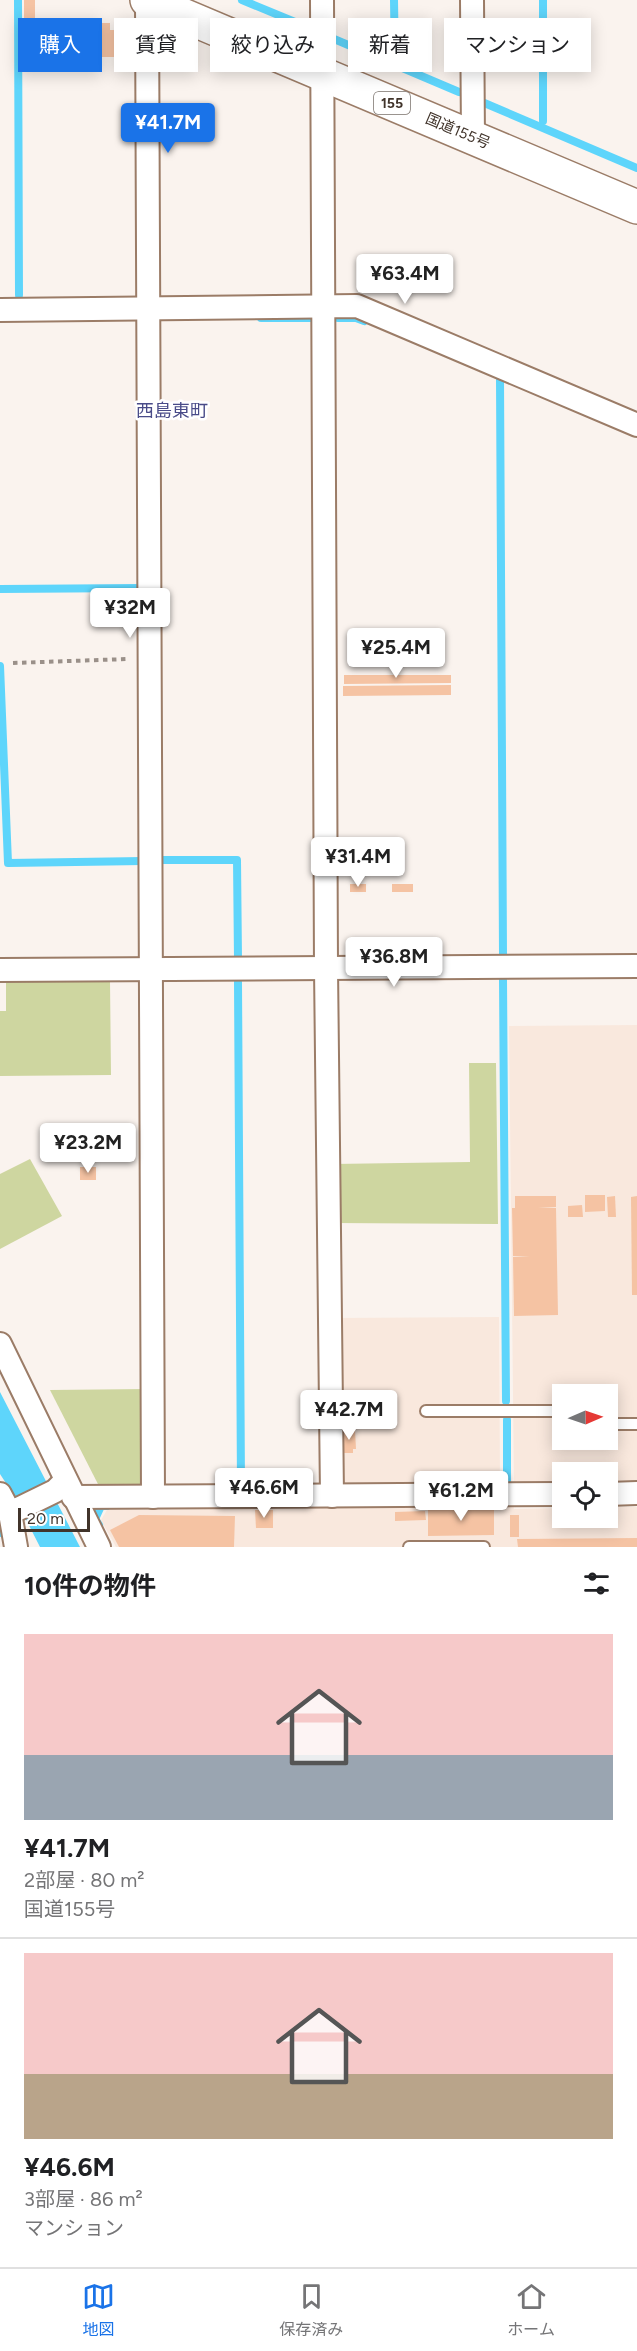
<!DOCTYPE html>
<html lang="ja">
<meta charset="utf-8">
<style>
body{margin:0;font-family:Figtree,"Noto Sans JP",sans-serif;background:#f2f2f2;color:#202124;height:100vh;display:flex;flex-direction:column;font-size:22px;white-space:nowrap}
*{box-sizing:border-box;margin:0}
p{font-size:20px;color:#757577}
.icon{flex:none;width:33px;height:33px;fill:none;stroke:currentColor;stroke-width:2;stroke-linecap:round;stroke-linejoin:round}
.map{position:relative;height:1547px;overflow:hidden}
.panel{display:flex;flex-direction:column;background:#fff;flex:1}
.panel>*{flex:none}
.hud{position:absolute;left:18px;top:18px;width:602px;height:54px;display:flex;gap:12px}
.needle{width:39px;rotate:88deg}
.controls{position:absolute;left:552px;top:1384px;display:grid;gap:12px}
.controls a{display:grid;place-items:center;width:66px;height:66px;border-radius:0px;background:#fff;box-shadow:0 3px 15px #0003;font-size:30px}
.scale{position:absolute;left:18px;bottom:15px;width:72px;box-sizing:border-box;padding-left:6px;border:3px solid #41342b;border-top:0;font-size:16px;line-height:21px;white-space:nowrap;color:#41342b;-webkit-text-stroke:4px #fff;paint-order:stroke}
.price{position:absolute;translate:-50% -51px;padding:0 14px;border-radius:6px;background:#fff;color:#222;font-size:20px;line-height:39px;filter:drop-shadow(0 2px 3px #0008)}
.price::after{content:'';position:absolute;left:50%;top:36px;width:18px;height:14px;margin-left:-9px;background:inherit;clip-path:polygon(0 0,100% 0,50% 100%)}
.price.on{background:#1a73e8;color:#fff}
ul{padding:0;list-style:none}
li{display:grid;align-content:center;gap:12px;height:318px;padding:0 24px}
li+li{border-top:2px solid #e0e0e0}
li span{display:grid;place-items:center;height:186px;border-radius:0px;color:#555}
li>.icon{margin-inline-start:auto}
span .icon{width:108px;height:108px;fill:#fffc;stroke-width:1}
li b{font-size:26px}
h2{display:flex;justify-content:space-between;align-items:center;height:72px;padding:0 24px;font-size:26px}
.pill{padding:0 21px;border-radius:0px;background:#fff;box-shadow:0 3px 15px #0003;font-size:21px;line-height:54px}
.pill.on{background:#1a73e8;color:#fff}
.dock{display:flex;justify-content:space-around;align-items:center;height:84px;border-top:2px solid #e0e0e0;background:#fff;font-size:16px;color:#757577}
.dock a{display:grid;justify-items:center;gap:3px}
.dock .on{color:#1a73e8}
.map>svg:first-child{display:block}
.built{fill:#f9e8dd;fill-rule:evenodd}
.green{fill:#ced6a0}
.water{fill:#5ed5fb}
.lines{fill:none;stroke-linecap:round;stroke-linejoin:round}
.stream{stroke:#5ed5fb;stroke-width:8}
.building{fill:#f5c3a3}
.lane-casing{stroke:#9b7c67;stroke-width:14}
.street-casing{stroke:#9b7c67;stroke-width:26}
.highway-casing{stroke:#9b7c67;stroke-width:36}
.path{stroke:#9a9089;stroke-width:4;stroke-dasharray:4.5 4.5;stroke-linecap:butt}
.lane{stroke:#fff;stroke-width:10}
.street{stroke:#fff;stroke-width:22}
.highway{stroke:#fff;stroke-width:33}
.labels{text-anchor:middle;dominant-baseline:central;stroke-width:5;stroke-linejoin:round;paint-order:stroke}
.shield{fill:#fff;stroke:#7a716b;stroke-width:1.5}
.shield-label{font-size:14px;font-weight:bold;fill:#41342b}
.street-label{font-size:15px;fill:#41342b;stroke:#fff}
.quarter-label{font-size:18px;fill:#494b88;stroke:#fff}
</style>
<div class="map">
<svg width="637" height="1547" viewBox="0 0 637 1547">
<rect width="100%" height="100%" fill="#faf3ee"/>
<g class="built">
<path d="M637 1025V1485H608V1473H562V1486H514L509 1026ZM562 1395H608V1440H562Z"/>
<path d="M499 1317 500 1486 344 1490 336 1482 334 1318Z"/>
<path d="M244 1503H513L514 1509 562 1508V1518H608V1507H637V1547H116L101 1520 107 1510 244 1509Z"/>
</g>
<g class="green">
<path d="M6 981H110L111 1075 0 1076V1011H6Z"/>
<path d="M469 1063H496L498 1224 333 1223V1164L470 1162Z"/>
<path d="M30 1159 62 1216 0 1249V1174Z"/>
<path d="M146 1389 147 1483 139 1489 101 1490 50 1390Z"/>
</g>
<path class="water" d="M0 1392 80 1547H40L13 1494 0 1474Z"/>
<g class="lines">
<g class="stream">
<path d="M18 0 19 295"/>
<path d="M242 0 312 29"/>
<path d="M394 0 395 65"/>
<path d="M543 0V121"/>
<path d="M327 36 459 92"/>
<path d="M482 102 637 168"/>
<path d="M261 318H311"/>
<path d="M338 318H356L364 321"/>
<path d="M500 378 503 954"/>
<path d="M0 589 141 588"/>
<path d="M0 666 8 863 143 861"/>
<path d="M157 860H237L238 959"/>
<path d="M503 980 506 1401"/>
<path d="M238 982 241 1486"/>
<path d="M507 1420V1485"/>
<path d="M99 1525 95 1519 101 1506H107"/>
<path d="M0 1529 2 1533"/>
</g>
</g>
<g class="building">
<rect x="24" y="0" width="11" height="18"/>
<path d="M39 18H46V23H110V30H123V37L136 36V57H35L32 24 39 23Z"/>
<path d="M344 675H451V683L344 684Z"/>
<path d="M451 685V695L343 696V686Z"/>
<rect x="350" y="884" width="16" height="8"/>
<rect x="392" y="884" width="21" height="8"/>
<rect x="80" y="1167" width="16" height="13"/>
<path d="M585 1195H605V1211L585 1212Z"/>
<path d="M515 1196H556V1207H538L556 1208 558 1315 514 1316 513 1257H530L513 1256 512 1208H515Z"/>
<path d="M615 1196 616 1217H608L607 1197Z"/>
<path d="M637 1196V1295H632L631 1197Z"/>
<path d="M582 1205 583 1217H568V1206Z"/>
<path d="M355 1430 356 1449H353V1453H344L342 1431Z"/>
<path d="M428 1509H494V1535L428 1536Z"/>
<path d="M255 1510H273V1528H256Z"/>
<path d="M425 1511 426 1520 395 1521V1512Z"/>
<path d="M139 1515 235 1516 234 1547H119L110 1530Z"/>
<rect x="510" y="1515" width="9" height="22"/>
<path d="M637 1538V1547H518L517 1539Z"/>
</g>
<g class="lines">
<g class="lane-casing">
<g id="lane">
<path d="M426 1411H562"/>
<path d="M608 1424H637"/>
<path d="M409 1547H484"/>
</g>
</g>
<g class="street-casing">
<g id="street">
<path d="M147 0 153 1497"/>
<path d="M322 0 326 968 332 1496"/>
<path d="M472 0 473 138"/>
<path d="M0 310 357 306 637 425"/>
<path d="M0 970 637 966"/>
<path d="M0 1344 99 1547"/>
<path d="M0 1494 10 1513 16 1547"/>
<path d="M608 1494 637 1493"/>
<path d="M73 1497 562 1494"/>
<path d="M10 1513 55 1491 65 1481"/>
</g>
</g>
<g class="highway-casing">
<path id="highway" d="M147 0 637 207"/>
</g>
<path class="path" d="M13 663 128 659"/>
<use href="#lane" class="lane"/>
<use href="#street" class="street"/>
<use href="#highway" class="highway"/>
</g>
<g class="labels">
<rect class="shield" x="374" y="92" width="36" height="22" rx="4.5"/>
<g class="shield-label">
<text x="392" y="103">155</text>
</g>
<g class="street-label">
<text transform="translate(458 131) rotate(23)">国道155号</text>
</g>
<g class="quarter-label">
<text x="172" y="411">西島東町</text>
</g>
</g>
</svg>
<div class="controls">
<a><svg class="needle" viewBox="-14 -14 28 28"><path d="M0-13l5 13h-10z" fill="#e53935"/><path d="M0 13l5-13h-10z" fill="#757577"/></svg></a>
<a><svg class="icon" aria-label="locate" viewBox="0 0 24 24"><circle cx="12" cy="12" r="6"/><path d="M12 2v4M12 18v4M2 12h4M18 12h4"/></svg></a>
</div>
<div class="scale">20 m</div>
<b class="price on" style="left:168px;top:154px">¥41.7M</b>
<b class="price" style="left:405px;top:305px">¥63.4M</b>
<b class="price" style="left:130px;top:639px">¥32M</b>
<b class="price" style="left:396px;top:679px">¥25.4M</b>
<b class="price" style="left:358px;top:888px">¥31.4M</b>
<b class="price" style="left:394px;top:988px">¥36.8M</b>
<b class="price" style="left:88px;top:1174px">¥23.2M</b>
<b class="price" style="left:349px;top:1441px">¥42.7M</b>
<b class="price" style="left:264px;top:1519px">¥46.6M</b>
<b class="price" style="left:461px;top:1522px">¥61.2M</b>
<div class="hud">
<a class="pill on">購入</a>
<a class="pill">賃貸</a>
<a class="pill">絞り込み</a>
<a class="pill">新着</a>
<a class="pill">マンション</a>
</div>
</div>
<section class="panel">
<h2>10件の物件<svg class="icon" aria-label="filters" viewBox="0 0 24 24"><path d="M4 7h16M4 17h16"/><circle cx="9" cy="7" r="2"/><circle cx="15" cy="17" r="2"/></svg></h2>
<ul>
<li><span style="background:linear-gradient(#f6c9c9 65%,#9aa5b1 0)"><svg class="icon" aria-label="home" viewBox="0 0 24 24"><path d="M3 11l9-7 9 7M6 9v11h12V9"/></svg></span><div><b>¥41.7M</b><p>2部屋 · 80 m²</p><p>国道155号</p></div></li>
<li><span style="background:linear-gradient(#f6c9c9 65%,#b9a48a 0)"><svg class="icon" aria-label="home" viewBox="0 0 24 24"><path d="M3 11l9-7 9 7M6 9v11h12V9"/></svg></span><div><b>¥46.6M</b><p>3部屋 · 86 m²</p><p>マンション</p></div></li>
</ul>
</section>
<nav class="dock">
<a class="on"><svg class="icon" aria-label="map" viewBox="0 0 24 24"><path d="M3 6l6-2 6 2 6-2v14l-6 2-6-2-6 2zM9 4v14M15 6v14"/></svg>地図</a>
<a><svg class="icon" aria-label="saved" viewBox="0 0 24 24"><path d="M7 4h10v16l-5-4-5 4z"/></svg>保存済み</a>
<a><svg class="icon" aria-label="home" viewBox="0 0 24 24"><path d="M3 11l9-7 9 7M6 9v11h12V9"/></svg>ホーム</a>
</nav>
